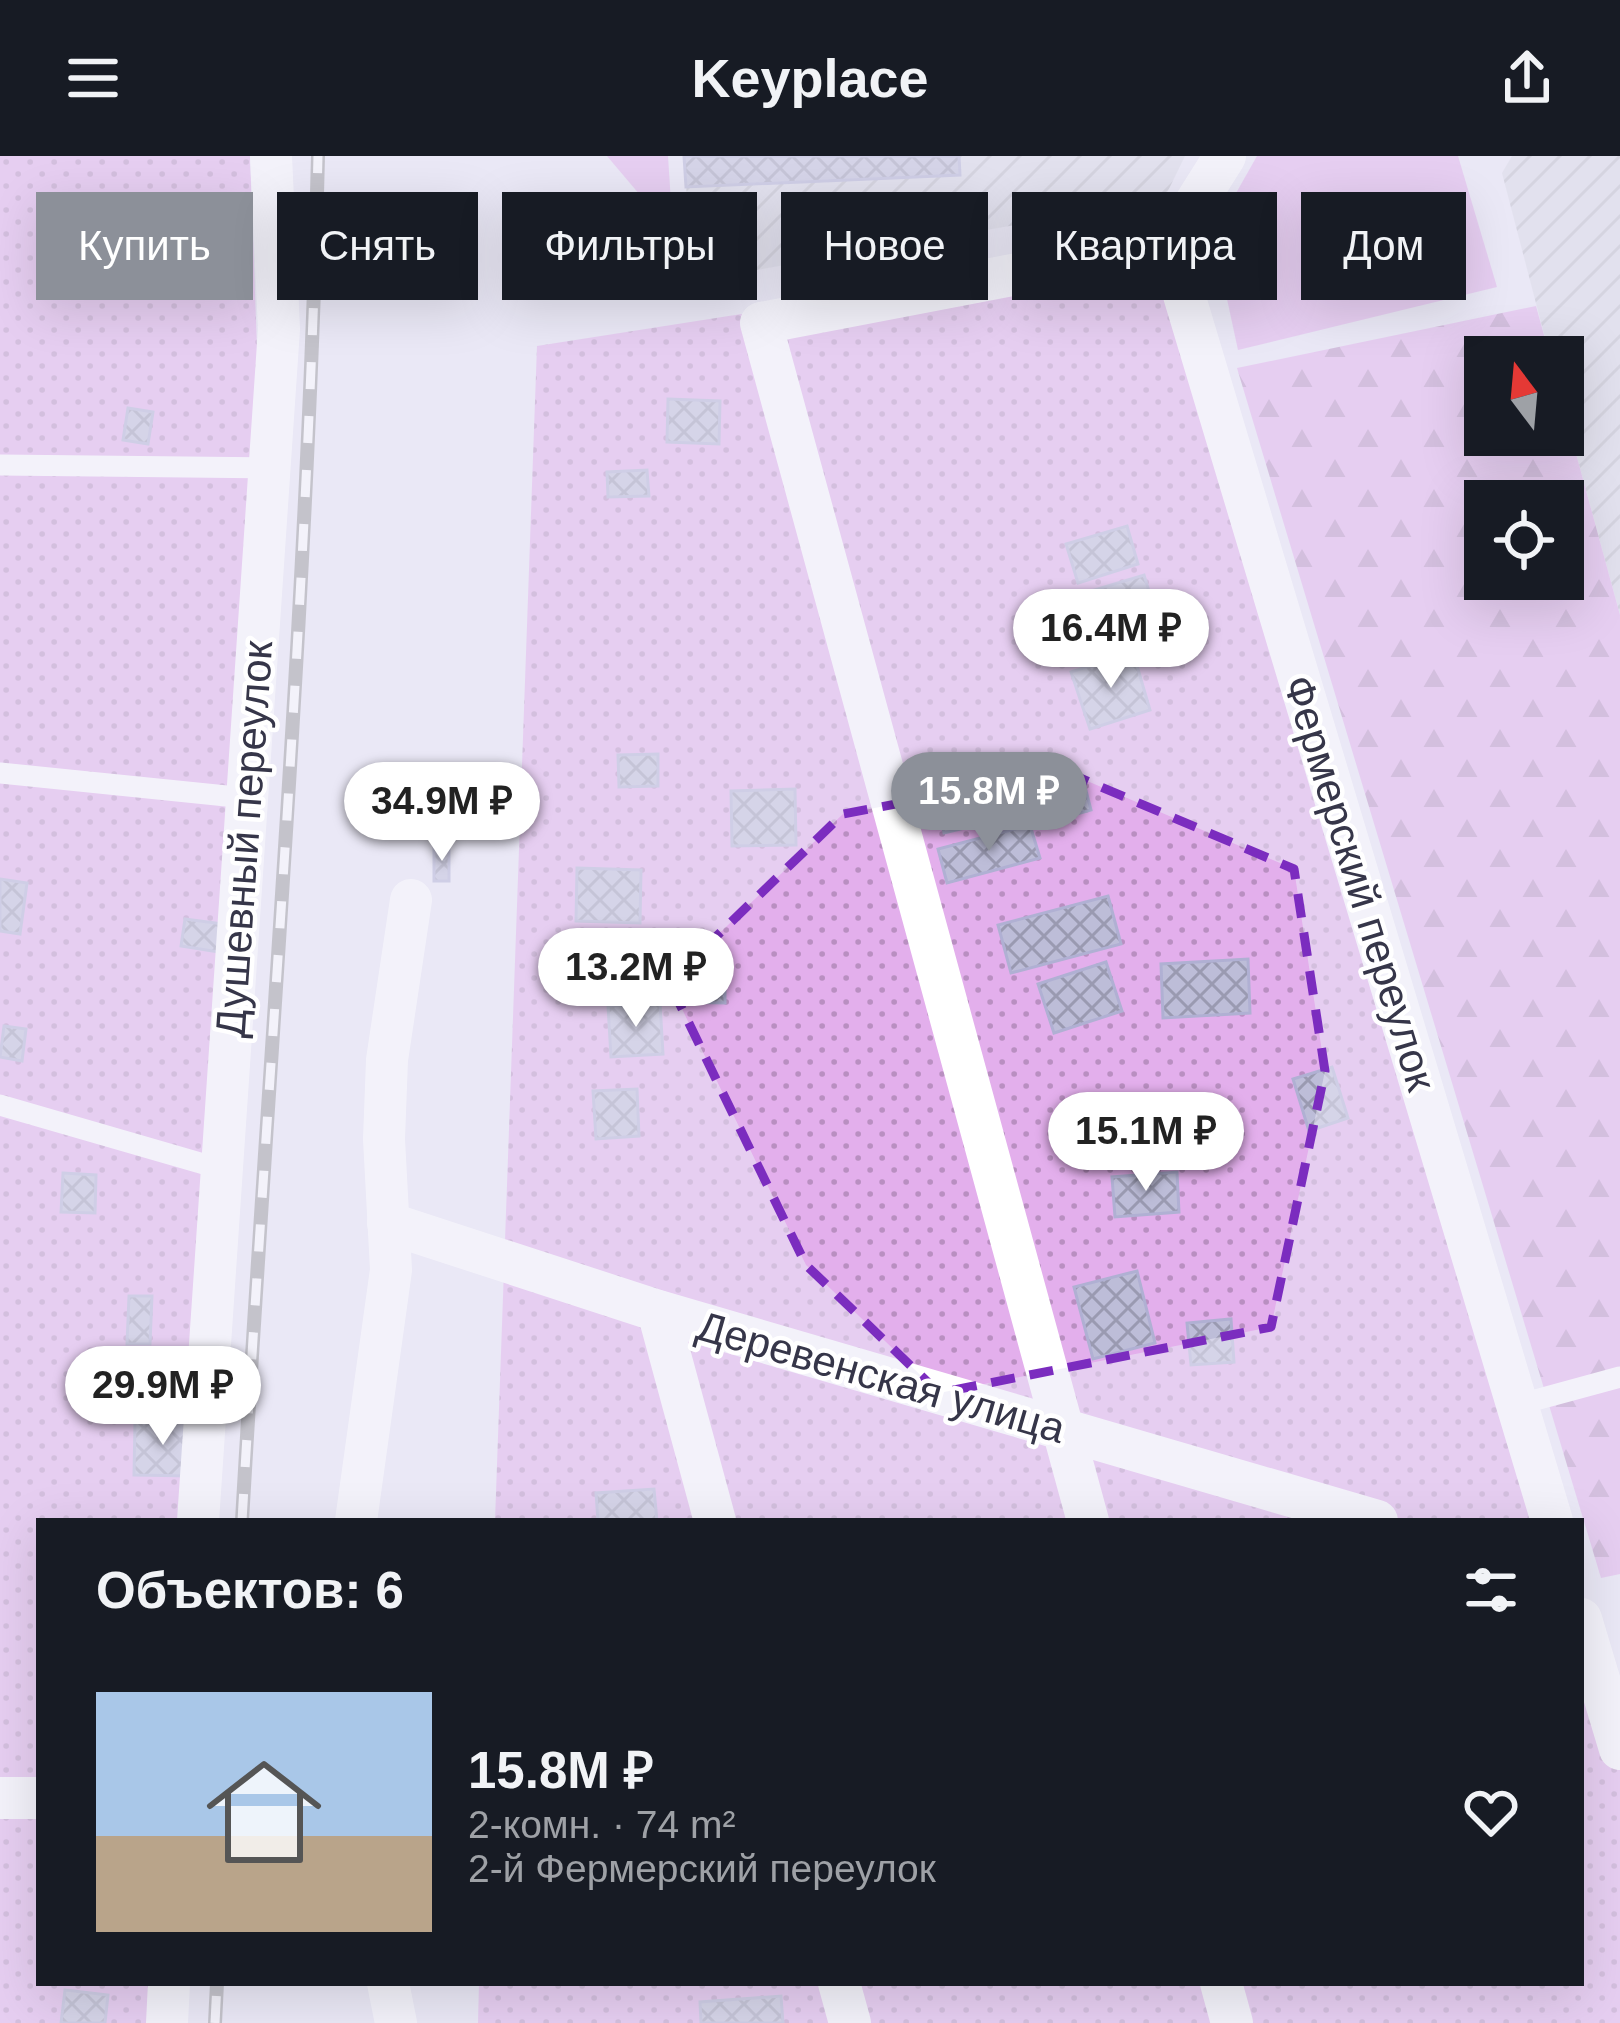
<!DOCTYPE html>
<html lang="ru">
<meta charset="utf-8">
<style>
body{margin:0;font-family:Arial,sans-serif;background:#20242c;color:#f1f3f6;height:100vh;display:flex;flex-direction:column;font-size:45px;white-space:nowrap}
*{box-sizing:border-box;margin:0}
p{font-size:39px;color:#9ea1a6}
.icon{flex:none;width:66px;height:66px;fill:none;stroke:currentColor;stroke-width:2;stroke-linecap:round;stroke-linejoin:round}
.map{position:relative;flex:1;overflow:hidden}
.sheet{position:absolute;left:36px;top:1362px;width:1548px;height:468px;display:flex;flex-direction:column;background:#171b24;border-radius:0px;box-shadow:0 12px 48px #0002}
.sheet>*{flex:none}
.hud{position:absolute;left:36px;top:36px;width:1548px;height:108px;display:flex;gap:24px}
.needle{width:78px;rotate:344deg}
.fabs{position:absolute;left:1464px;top:180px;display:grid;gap:24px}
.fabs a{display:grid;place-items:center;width:120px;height:120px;border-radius:0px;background:#171b24;box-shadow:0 12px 48px #0002;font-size:60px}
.price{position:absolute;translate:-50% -102px;padding:0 27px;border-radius:42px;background:#fff;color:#222;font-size:39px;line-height:78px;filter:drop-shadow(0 3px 6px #0008)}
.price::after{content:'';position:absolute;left:50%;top:72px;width:36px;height:27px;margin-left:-18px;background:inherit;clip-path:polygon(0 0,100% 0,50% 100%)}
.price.selected{background:#8c9099;color:#fff}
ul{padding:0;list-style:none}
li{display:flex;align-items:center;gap:36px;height:300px;padding:0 60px}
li+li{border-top:3px solid #363941}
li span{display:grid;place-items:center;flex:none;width:336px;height:240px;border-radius:0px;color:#555}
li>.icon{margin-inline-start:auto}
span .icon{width:144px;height:144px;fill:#fffc;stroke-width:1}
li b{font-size:51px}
h2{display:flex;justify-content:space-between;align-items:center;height:144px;padding:0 60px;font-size:51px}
.chip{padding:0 42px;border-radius:0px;background:#171b24;box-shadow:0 12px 48px #0002;font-size:42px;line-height:108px}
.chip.selected{background:#8c9099;color:#fff}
header{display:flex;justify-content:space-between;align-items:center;height:156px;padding:0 60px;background:#171b24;font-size:54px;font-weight:800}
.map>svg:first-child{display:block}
.industrial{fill:url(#industrial-furrows)}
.grass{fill:#e3afec}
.forest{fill:url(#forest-firs);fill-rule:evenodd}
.garden{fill:url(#garden-dots)}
.building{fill:url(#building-cross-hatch);stroke:#b0b0d3;stroke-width:3}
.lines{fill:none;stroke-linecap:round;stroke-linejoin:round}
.service{stroke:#fff;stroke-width:21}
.minor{stroke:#fff;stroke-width:42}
.rail-casing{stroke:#989898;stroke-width:14}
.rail{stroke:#fff;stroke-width:9;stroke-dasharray:27;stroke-linecap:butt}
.marked{fill:none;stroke:#7b2cbf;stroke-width:9;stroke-dasharray:24 15;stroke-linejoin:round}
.labels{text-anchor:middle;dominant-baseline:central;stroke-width:9;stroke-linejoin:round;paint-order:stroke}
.street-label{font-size:42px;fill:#363649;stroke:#fff}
</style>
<header><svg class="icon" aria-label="menu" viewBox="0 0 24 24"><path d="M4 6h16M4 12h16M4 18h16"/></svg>Keyplace<svg class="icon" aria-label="share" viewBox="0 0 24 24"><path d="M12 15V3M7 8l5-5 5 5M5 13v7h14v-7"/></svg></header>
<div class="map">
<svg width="1620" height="1867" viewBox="0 0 1620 1867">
<defs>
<pattern id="industrial-furrows" width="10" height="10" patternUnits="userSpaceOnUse" patternTransform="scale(3)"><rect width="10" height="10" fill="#dadae5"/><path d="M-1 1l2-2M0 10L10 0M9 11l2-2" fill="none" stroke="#bcbcc6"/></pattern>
<pattern id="forest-firs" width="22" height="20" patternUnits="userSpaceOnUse" patternTransform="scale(3)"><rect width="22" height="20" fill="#e3afec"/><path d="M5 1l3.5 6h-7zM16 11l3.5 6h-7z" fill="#b98fc1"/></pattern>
<pattern id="garden-dots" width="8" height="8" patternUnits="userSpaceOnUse" patternTransform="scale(3)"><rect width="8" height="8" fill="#e3afec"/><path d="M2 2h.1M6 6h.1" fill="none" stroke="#b98fc1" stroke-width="1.8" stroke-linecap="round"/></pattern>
<pattern id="building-cross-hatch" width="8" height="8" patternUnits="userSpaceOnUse" patternTransform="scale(3)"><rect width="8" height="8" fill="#bdbdd8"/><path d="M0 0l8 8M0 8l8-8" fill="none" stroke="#9a9ab1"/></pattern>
</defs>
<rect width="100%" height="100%" fill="#eae8f5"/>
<g class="industrial">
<path d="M684 0H1185L1164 43 693 125Z"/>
<path d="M1512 0H1620V459L1563 250V201H1550L1502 17Z"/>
</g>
<g class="grass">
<path d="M607 0H668L673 78Z"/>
<path d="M1257 0H1458L1497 131 1238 194 1213 78Z"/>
</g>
<path class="forest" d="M1536 150 1550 201H1485V279H1563V250L1620 459V1418L1601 1422 1237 212ZM1485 345H1563V423H1485Z"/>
<g class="garden">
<path d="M0 0H250L265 412 212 1365H39V1827H186L184 1867H0Z"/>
<path d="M1168 91 1549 1365H495L537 190Z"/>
<path d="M1581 1470 1620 1601V1867H478L479 1827H1581Z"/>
</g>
<g class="building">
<path d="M684 0H959L960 19 686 31Z"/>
<path d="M144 101 171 105 166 135 139 131Z"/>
<path d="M668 243 720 245 719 288 667 286Z"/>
<path d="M128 252 153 256 148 288 123 284Z"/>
<path d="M647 314 649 340 608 341 607 316Z"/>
<path d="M1127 370 1138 408 1078 427 1066 388Z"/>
<path d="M1144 419 1156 458 1093 477 1081 438Z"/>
<path d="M1133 496 1150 554 1090 573 1071 516Z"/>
<path d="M658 598V630L619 631 618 599Z"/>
<path d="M970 616 982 668 944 677 932 625Z"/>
<path d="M1084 627 1091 654 1049 666 1042 638Z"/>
<path d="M795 633 796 689 732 690 731 635Z"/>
<path d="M1030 669 1040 702 947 727 938 693Z"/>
<rect x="434" y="692" width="15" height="33"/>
<path d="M577 712 641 714 640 767 576 765Z"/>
<path d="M0 723 27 727 20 778 0 775Z"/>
<path d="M1108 740 1121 788 1011 817 998 769Z"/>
<path d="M185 763 223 768 219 796 181 790Z"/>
<path d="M1248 803 1250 857 1163 862 1161 808Z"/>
<path d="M1106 806 1122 855 1054 877 1038 828Z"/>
<path d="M669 816 725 817V847L668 846Z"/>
<path d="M660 847 663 898 611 901 608 850Z"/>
<path d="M4 870 26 873 22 905 0 901Z"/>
<path d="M1332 911 1348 962 1309 975 1293 923Z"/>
<path d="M637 933 639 980 596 983 593 935Z"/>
<path d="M1177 1016 1179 1056 1115 1061 1112 1021Z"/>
<path d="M63 1017 96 1019 95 1057 61 1056Z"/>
<path d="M1137 1115 1155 1187 1093 1203 1074 1131Z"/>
<path d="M129 1140H152L150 1188H127Z"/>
<path d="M1231 1163 1234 1206 1191 1209 1187 1167Z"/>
<path d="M135 1264 192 1266 191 1320 134 1319Z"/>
<path d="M654 1333 657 1365H598L596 1337Z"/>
<path d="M65 1834 108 1839 105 1867H61Z"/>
<path d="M781 1840 783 1867H701L700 1846Z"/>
</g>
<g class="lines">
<g class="service">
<path d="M0 309 269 312"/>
<path d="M0 617 246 642"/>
<path d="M0 949 221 1013"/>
<path d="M1517 1249 1620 1221"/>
</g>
<g class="minor">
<path d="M1169 89 1552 1365"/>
<path d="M388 1067 658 1155 1377 1365"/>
<path d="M658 1155 715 1365"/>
<path d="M198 1365 279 173 271 0"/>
<path d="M356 1365 391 1114 384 983 387 904 411 744"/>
<path d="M1088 1365 761 167 1169 89 1225 0"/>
<path d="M1581 1463 1620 1593"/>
<path d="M0 1642H39"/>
<path d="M388 1827 396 1867"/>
<path d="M839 1827 850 1867"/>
<path d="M1221 1827 1232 1867"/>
<path d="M167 1867 169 1827"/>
</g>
<g class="rail-casing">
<g id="rail">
<path d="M242 1365C268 910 307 456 318 0"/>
<path d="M215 1867 217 1827"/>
</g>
</g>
<use href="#rail" class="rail"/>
</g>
<path d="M0 0H1620V1867H0ZM1066 616 1294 713 1325 915 1271 1171 939 1237 806 1109 669 826 843 658Z" fill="#eae8f5" fill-opacity=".55" fill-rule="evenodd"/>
<path class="marked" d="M1066 616 1294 713 1325 915 1271 1171 939 1237 806 1109 669 826 843 658Z"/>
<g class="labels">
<g class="street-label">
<text transform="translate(244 683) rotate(-86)">Душевный переулок</text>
<text transform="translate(1360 727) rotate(73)">Фермерский переулок</text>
<text transform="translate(881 1221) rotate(16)">Деревенская улица</text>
</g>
</g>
</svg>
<div class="fabs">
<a><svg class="needle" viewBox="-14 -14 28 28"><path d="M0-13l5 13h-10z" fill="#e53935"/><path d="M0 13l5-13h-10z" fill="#9ea1a6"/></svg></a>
<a><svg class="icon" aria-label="locate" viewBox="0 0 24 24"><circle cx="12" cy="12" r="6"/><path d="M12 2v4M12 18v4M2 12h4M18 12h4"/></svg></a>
</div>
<b class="price" style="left:1111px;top:535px">16.4M ₽</b>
<b class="price selected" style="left:989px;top:698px">15.8M ₽</b>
<b class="price" style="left:442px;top:708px">34.9M ₽</b>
<b class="price" style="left:636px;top:874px">13.2M ₽</b>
<b class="price" style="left:1146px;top:1038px">15.1M ₽</b>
<b class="price" style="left:163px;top:1292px">29.9M ₽</b>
<div class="hud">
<a class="chip selected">Купить</a>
<a class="chip">Снять</a>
<a class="chip">Фильтры</a>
<a class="chip">Новое</a>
<a class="chip">Квартира</a>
<a class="chip">Дом</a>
</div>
<section class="sheet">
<h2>Объектов: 6<svg class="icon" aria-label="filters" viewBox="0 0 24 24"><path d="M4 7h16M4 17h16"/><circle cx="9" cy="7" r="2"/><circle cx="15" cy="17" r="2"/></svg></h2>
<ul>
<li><span style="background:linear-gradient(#a9c7e8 60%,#b9a48a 0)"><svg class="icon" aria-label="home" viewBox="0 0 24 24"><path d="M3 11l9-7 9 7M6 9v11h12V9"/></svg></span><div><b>15.8M ₽</b><p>2-комн. · 74 m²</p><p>2-й Фермерский переулок</p></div><svg class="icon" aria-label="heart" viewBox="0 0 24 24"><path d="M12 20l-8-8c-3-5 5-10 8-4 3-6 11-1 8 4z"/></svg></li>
</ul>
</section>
</div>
